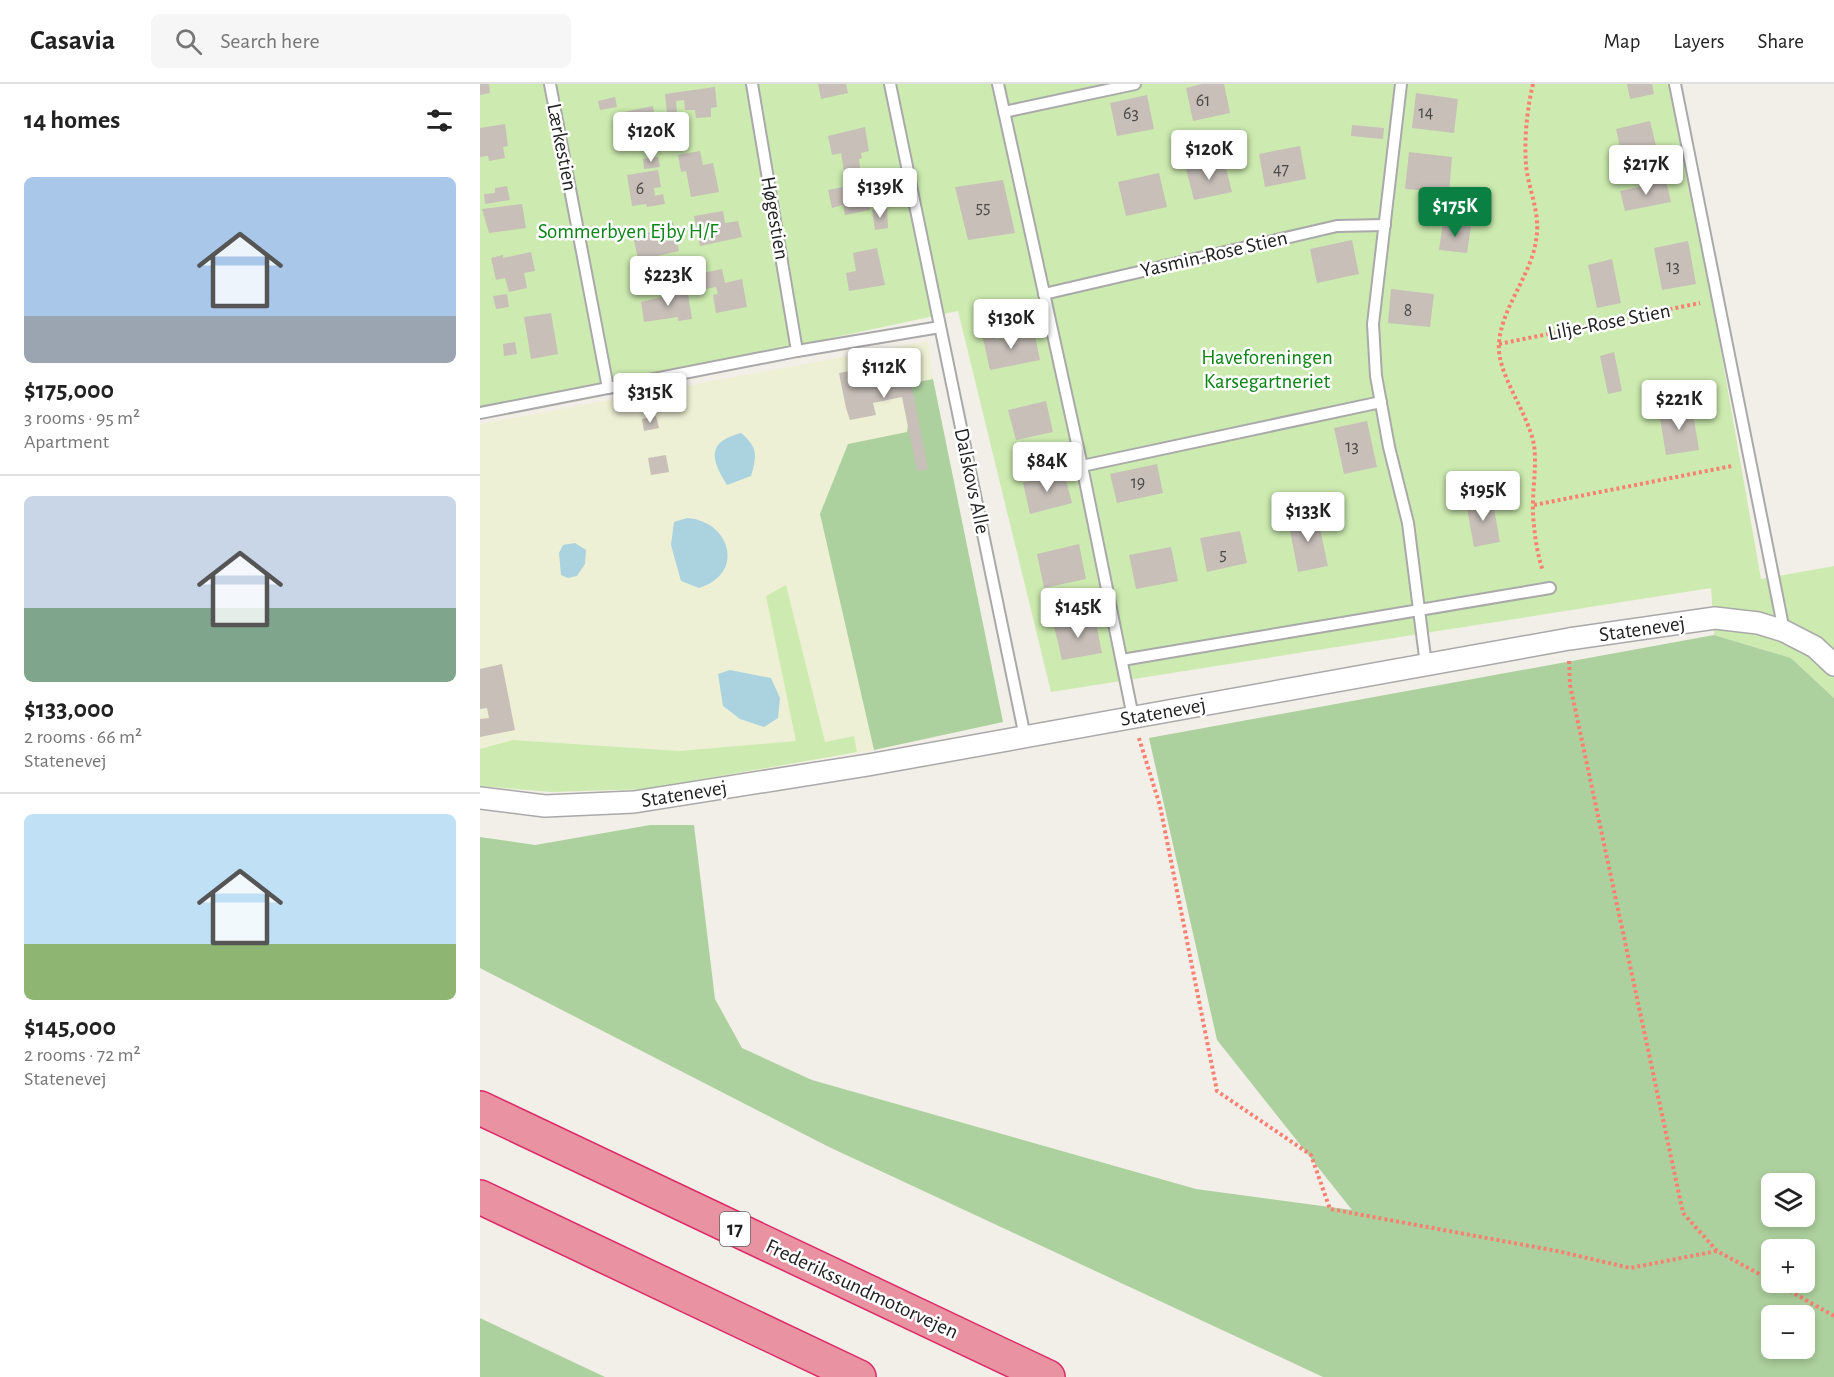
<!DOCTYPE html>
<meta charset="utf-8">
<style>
body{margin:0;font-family:"Alegreya Sans",sans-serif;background:#f6f6f6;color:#222;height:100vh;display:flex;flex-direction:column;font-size:22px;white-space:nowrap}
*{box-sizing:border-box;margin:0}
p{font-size:20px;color:#767676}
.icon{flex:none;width:33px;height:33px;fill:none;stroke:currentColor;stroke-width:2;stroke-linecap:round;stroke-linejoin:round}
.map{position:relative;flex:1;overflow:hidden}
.sheet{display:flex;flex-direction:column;background:#fff;width:480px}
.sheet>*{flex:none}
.controls{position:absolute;left:1281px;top:1089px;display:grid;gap:12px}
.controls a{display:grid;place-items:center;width:54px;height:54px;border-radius:9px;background:#fff;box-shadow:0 3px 9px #0003;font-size:30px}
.price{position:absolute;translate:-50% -51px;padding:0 14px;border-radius:6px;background:#fff;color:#222;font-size:20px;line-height:39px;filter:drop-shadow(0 2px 3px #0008)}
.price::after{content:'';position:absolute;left:50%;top:36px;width:18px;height:14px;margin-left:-9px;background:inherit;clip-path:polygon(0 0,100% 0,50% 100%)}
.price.current{background:#0b8043;color:#fff}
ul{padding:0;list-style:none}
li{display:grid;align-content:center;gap:12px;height:318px;padding:0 24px}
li+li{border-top:2px solid #e0e0e0}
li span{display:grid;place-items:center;height:186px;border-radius:9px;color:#555}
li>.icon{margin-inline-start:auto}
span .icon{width:108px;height:108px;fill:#fffc;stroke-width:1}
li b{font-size:26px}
h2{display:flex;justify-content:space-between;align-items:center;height:72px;padding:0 24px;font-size:26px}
header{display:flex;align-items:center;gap:36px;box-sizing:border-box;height:84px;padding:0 30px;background:#fff;border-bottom:2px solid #e0e0e0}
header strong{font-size:28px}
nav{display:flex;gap:33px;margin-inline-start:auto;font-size:21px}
.search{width:420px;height:54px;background:#f6f6f6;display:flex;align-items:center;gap:15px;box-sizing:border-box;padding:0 21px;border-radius:9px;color:#767676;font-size:22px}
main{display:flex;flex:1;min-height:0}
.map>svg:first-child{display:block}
.farmland{fill:#eef0d5}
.grass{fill:#cdebb0}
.forest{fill:#add19e;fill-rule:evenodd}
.water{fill:#aad3df}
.building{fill:#c7bfb8}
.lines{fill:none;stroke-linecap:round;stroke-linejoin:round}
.service-casing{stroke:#a9a9a9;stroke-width:14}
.minor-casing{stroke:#a9a9a9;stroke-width:24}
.motorway-casing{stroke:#dc2a67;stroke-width:36}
.path{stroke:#fa8072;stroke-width:4;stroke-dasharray:3 3;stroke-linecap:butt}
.service{stroke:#fff;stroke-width:10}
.minor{stroke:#fff;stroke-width:21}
.motorway{stroke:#e892a2;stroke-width:33}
.labels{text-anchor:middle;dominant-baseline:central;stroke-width:5;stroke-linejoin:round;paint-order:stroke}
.number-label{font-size:18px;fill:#4b4948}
.shield{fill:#fff;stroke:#646464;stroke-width:1.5}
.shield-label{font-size:20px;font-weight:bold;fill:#222}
.street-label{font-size:21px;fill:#222;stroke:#fff}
.park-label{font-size:21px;fill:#0c8416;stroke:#fff}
</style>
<header>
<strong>Casavia</strong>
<div class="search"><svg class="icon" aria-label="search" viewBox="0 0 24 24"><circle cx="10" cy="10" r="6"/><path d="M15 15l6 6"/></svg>Search here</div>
<nav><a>Map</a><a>Layers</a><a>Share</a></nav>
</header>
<main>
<section class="sheet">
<h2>14 homes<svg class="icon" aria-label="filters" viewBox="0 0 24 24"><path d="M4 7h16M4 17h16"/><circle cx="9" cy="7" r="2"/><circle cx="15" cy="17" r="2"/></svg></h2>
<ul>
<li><span style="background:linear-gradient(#a9c7e8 75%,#9aa5b1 0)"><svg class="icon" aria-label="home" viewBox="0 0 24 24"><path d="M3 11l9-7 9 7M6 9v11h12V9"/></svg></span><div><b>$175,000</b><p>3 rooms · 95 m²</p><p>Apartment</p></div></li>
<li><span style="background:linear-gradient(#c9d6e8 60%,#7fa58c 0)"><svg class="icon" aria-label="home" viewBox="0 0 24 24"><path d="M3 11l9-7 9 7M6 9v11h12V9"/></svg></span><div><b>$133,000</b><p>2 rooms · 66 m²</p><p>Statenevej</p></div></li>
<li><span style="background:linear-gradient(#bfe0f5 70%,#8fb573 0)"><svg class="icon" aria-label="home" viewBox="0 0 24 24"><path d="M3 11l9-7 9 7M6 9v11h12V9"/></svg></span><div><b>$145,000</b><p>2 rooms · 72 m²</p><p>Statenevej</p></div></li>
</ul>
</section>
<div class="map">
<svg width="1354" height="1293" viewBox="0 0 1354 1293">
<rect width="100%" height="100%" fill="#f2efe9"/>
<path class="farmland" d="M448 257 453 295 523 638 394 666 166 705 71 708 0 702V340Z"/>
<g class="grass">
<path d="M0 0H1194L1281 495 1354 482V614L1311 574 1234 551 1231 504 571 608 478 227 0 329Z"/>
<path d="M306 501 345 658 374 652 377 668 166 705 71 708 0 702V665L33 656 199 667 316 657 286 512Z"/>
</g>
<g class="forest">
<path d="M453 295 523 638 394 666 340 430 368 360 427 348 433 299Z"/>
<path d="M1234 551 1311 574 1354 614V1293H843L349 1063 0 884V753L55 761 170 741H214L235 915 262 964 332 996 716 1105 872 1126 737 956 669 654ZM1292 1100H1324V1132H1292ZM1292 1166H1324V1198H1292ZM1292 1232H1324V1264H1292Z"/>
<path d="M0 1234 125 1293H0Z"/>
</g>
<g class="water">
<path d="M261 349C278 363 277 372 271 392L247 401C230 374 227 358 261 349Z"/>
<path d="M207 434C250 437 266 489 219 504L201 497 191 461 194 438Z"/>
<path d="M95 459 106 466 105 480 97 492 88 494 81 491 79 469 83 461Z"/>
<path d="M250 586 291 594 300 614 298 634 284 643 260 635 243 622 238 590Z"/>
</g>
<g class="building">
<path d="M0 0H9L10 9 0 11Z"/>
<path d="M338 0H366L368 9 341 15Z"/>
<path d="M722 0H744L750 29 713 37 706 4Z"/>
<path d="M1147 0H1172L1174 10 1150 15Z"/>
<path d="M235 3 237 23 231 24V33L216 34 215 26H205L204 16 196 17 197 28 187 29 185 10Z"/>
<path d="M936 9 978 15 974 49 932 44Z"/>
<path d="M667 11 674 45 637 52 630 19Z"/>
<path d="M135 13 137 23 120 26 118 17Z"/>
<path d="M173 22 179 55 145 62 139 29Z"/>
<path d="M1170 37 1180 78 1145 86 1136 45Z"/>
<path d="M25 40 28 62 23 63 25 74 9 77 8 72 0 73V44Z"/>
<path d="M872 41 904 44 903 55 871 52Z"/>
<path d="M385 43 389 67 381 69 382 74 379 75 380 84 364 87 361 69 352 71 348 52Z"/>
<path d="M820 62 826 95 785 103 779 70Z"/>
<path d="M220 67 223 81 233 79 239 108 211 113 206 87 201 88 198 71Z"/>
<path d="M929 68 972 73 969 109 925 105Z"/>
<path d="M178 73 180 83 164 85 163 75Z"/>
<path d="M744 77 752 108 714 116 706 85Z"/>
<path d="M178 86 181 103 174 104 175 112 183 110 185 120 167 123 166 120 152 122 147 91Z"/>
<path d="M679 89 687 123 646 132 638 98Z"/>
<path d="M523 96 535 149 488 156 475 103Z"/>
<path d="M394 97 396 106 393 107 394 114 388 116 390 126 365 131 363 121 352 124 348 106Z"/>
<path d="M1186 97 1191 118 1145 127 1140 107Z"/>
<path d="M27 102 30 116 5 120 4 110 15 109V104Z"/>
<path d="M42 120 46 144 9 149 2 125Z"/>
<path d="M407 124 408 144 395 146 392 126Z"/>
<path d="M243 127 245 139 258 137 262 153 220 162 214 132Z"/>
<path d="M193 138 199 167 173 173 177 189 162 192 153 152 179 146 178 141Z"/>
<path d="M963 138 991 142 987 169 959 166Z"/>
<path d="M872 156 879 190 837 199 830 165Z"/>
<path d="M1208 157 1216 200 1182 206 1174 164Z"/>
<path d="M397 164 405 201 369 207 366 189 376 187 373 169Z"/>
<path d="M51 168 55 187 44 189 47 204 29 208 25 194 16 196 11 174 23 171V174Z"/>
<path d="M1132 175 1141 219 1117 224 1108 181Z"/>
<path d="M242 185 245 199 262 195 267 223 236 229 233 211 238 210 236 203 226 205 223 189Z"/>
<path d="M201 201 202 210H208L212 235 198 237V233L164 238 161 218 194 210 193 203Z"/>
<path d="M911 205 954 210 950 243 908 239Z"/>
<path d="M27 210 29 223 16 225 13 212Z"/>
<path d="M71 229 78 270 51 275 44 233Z"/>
<path d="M554 247 560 276 510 286 503 254 515 252 516 255Z"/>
<path d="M35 258 37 270 24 272 23 260Z"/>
<path d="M1134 268 1142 307 1128 310 1120 272Z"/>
<path d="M416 278 417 284 428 283 448 385 437 387 422 313 393 319 396 331 370 336 366 324 359 289Z"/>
<path d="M566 317 573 348 536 356 528 326Z"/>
<path d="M1212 323 1219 366 1186 371 1179 328Z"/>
<path d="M176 332 179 344 164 347 162 335Z"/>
<path d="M887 337 897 383 864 390 854 344Z"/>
<path d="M186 371 189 388 171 391 168 374Z"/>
<path d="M677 380 683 409 637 419 630 390Z"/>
<path d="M584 388 592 419 550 430 543 399Z"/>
<path d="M1012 414 1020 458 994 463 986 419Z"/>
<path d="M837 430 848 482 818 488 808 436Z"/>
<path d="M760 447 767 479 727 488 720 454Z"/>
<path d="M599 460 606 495 564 504 557 470Z"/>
<path d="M691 463 698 497 656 505 649 471Z"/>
<path d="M615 534 622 569 582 576 574 542Z"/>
<path d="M22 580 35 646 0 653V635L9 634 7 624 0 625V585Z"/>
</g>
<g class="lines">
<g class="service-casing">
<g id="service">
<path d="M70 0 128 304"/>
<path d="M272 0 317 267"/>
<path d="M410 0 545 653"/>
<path d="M518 0 602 382 653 633"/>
<path d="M921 0 893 240 896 292 909 363 928 439 946 581"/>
<path d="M1195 0 1304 547"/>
<path d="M524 28 655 0"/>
<path d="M564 210 857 142 905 141"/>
<path d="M0 329 317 267 460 243"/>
<path d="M602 382 901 318"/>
<path d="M642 576 1070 504"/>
</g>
</g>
<g class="minor-casing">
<path id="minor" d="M0 714 65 722 154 718 388 681 1089 555 1235 534 1278 539 1304 547 1335 563 1354 581"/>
</g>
<g class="motorway-casing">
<g id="motorway">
<path d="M0 1024 568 1293"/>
<path d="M0 1113 379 1293"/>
</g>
</g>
<g class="path">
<path d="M1053 0C1047 25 1044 55 1046 81 1048 103 1059 126 1057 148 1055 188 1022 220 1019 259 1016 289 1048 328 1054 361 1057 384 1052 407 1053 429 1054 448 1057 470 1063 487"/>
<path d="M1019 260 1220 219"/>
<path d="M1054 421 1252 382"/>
<path d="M1089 577 1090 601 1203 1129 1237 1167 1292 1197"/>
<path d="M659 654 680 722 737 1007 831 1071 850 1125 1077 1167 1150 1184 1237 1167"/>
<path d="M1294 1198 1354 1232"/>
</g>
<use href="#service" class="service"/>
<use href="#minor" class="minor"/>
<use href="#motorway" class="motorway"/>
</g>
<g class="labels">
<g class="number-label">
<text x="723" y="17">61</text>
<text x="946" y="29">14</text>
<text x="651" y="30">63</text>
<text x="801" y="86">47</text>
<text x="160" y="105">6</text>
<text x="503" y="124">55</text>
<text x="1193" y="183">13</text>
<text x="928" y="227">8</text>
<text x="872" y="363">13</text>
<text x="658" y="399">19</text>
<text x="743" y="471">5</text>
</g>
<rect class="shield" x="240" y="1128" width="30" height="34" rx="4.5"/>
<g class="shield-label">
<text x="255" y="1145">17</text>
</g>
<g class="street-label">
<text transform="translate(82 63) rotate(79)">Lærkestien</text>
<text transform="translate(295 134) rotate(80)">Høgestien</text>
<text transform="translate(734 170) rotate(-13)">Yasmin-Rose Stien</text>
<text transform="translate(1129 238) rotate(-11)">Lilje-Rose Stien</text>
<text transform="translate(492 397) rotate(78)">Dalskovs Alle</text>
<text transform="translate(1162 545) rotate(-8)">Statenevej</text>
<text transform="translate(683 628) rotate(-10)">Statenevej</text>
<text transform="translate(204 710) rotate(-9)">Statenevej</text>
<text transform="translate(382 1205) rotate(25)">Frederikssundmotorvejen</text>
</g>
<g class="park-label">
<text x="148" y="147">Sommerbyen Ejby H/F</text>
<text x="787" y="273">Haveforeningen<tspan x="787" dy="24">Karsegartneriet</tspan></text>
</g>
</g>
</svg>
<div class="controls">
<a><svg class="icon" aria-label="layers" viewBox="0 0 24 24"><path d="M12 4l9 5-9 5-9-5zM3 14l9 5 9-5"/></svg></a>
<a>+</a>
<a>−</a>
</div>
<b class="price" style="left:171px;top:79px">$120K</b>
<b class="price" style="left:729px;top:97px">$120K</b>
<b class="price" style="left:1166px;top:112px">$217K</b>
<b class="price" style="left:400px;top:135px">$139K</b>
<b class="price current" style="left:975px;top:154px">$175K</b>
<b class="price" style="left:188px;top:223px">$223K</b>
<b class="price" style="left:531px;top:266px">$130K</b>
<b class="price" style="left:404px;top:315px">$112K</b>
<b class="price" style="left:170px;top:340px">$315K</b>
<b class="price" style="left:1199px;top:347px">$221K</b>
<b class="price" style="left:567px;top:409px">$84K</b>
<b class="price" style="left:1003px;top:438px">$195K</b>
<b class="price" style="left:828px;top:459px">$133K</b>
<b class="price" style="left:598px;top:555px">$145K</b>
</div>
</main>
